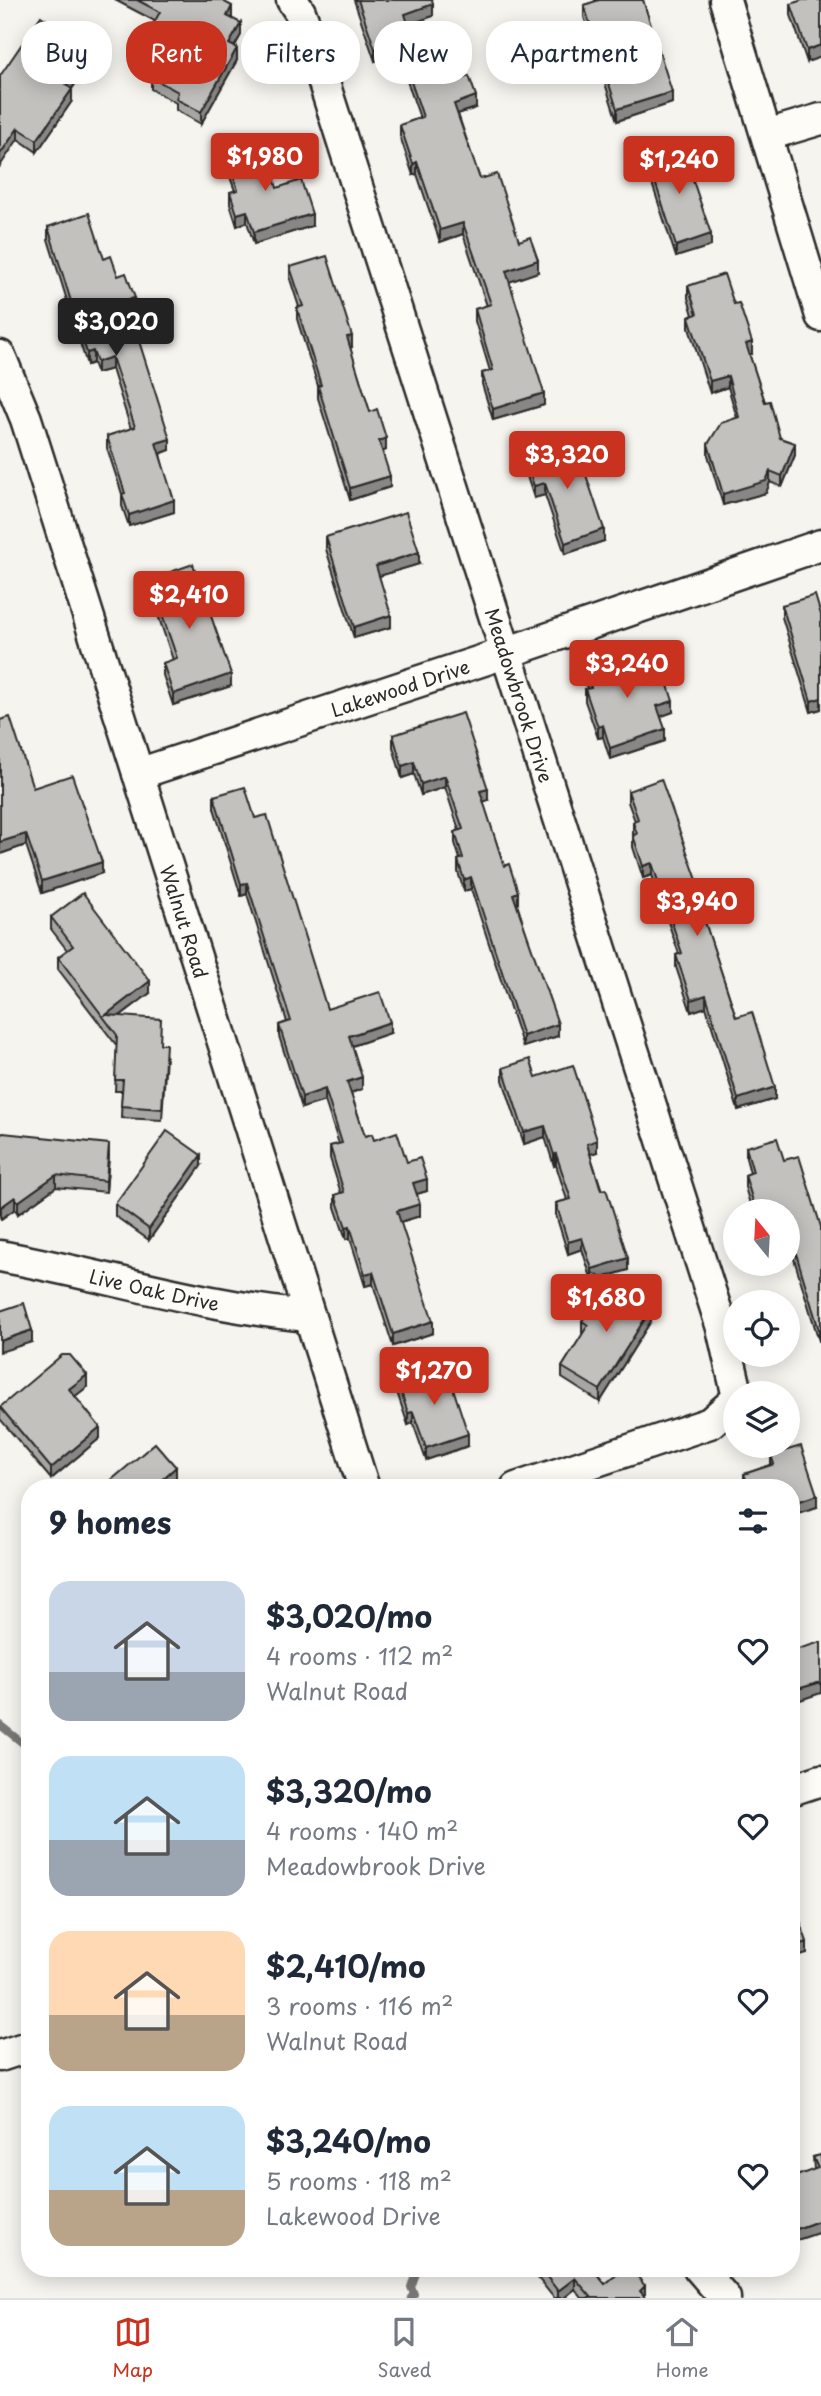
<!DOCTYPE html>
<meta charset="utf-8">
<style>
body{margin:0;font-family:"Playpen Sans",sans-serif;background:#f2f2f3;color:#1f2937;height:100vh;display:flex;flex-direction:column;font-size:26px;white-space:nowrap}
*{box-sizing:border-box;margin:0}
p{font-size:23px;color:#747a83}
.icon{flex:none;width:38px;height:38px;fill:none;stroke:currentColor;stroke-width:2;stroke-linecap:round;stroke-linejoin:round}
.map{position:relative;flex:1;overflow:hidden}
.panel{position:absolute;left:21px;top:1479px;width:779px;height:798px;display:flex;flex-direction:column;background:#fff;border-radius:28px;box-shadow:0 4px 18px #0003}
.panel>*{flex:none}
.guide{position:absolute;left:21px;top:21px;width:780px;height:63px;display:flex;gap:14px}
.needle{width:46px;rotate:342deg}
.buttons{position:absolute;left:723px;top:1199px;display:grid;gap:14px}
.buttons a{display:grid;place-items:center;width:77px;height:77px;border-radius:50%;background:#fff;box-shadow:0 4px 18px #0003;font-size:35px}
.price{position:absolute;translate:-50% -60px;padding:0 16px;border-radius:7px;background:#c8321e;color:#fff;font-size:23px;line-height:46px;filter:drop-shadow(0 2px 4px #0008)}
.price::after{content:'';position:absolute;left:50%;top:42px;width:21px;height:16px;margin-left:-10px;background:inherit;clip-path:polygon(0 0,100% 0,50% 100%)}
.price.selected{background:#222;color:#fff}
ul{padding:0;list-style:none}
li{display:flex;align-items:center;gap:21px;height:175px;padding:0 28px}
li span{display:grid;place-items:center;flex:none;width:196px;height:140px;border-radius:21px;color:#555}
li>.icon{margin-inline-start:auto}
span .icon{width:84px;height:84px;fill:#fffc;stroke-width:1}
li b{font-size:30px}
h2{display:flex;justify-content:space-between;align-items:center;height:84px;padding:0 28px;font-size:30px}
.tag{padding:0 24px;border-radius:28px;background:#fff;box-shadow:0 4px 18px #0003;font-size:24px;line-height:63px}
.tag.selected{background:#c8321e;color:#fff}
.dock{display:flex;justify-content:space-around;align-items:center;height:98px;border-top:2px solid #e0e1e3;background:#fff;font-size:19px;color:#747a83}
.dock a{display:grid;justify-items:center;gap:4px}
.dock .selected{color:#c8321e}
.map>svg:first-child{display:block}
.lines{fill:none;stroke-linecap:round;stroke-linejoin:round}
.stream{stroke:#797877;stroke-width:8}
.minor-casing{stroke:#2b2b2b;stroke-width:35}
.minor{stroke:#fdfcf7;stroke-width:30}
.wall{fill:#a7a6a3;stroke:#2b2b2b;stroke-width:2}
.shaded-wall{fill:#888785;stroke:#2b2b2b;stroke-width:2}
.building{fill:#c2c1be;stroke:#2b2b2b;stroke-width:2}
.labels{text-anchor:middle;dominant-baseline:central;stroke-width:6;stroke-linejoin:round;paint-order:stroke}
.street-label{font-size:19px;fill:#2b2b2b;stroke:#fdfcf7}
</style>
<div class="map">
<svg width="821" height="2298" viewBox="0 0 821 2298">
<rect width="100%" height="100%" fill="#f5f4ef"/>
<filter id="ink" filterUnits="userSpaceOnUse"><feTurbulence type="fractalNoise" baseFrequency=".0143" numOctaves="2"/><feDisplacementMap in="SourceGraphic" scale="14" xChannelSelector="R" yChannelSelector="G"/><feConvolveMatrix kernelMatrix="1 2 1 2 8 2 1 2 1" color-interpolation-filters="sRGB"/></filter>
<g filter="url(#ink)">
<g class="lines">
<g class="stream">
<path d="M0 1725 30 1749"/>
<path d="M411 2298 414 2294 411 2287 418 2268"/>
</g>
<g class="minor-casing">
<g id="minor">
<path id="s1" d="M292 0 300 12 309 36 722 1328 737 1393"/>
<path d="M725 0 821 316"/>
<path d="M767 135 821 119"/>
<path id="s2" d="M0 356 26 419 364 1488"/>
<path id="s3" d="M138 774 508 652 821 545"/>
<path id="s4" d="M0 1256C104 1275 204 1307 309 1316"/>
<path d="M516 1488 710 1423 735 1401"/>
<path d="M791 1790 821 1780"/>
<path d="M0 2056 30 2046"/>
<path d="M699 2268 725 2298"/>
</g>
</g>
<use href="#minor" class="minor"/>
</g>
<g class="wall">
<path d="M115 0H221L241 35 234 47 237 60 201 124 176 110V103L151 89V77L168 46 152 37V26L155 21Z"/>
<path d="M354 0H432L433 16 408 24 412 48 375 61Z"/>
<path d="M595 0H643L672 103 617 121 584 17V5L595 2Z"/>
<path d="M821 0 807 62 791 15V4Z"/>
<path d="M90 62 72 89V101L37 152 18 139 0 76Z"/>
<path d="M407 70 446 84 476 108 458 114 480 179 538 272 509 281 544 405 493 420 482 384V373L490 371 475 321V309L487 306 463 234 440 242 417 174 413 175 400 136V125L420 118 407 81Z"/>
<path d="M647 157 711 246 676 257 647 168Z"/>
<path d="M228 160 277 188 312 226 254 244 247 222 237 226 230 204V192L235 191 228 171Z"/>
<path d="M48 227 104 259 118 276 135 309 130 311 170 450 160 454 174 512 129 526 122 506V494L107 448V436L131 429 112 369 97 373 93 363 87 365 48 239Z"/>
<path d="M290 267 352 347 350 348 370 412 386 450 382 452 390 487 350 500 318 398V386L297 319V308L299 307 290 279Z"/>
<path d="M688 286 734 304 752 354H749L765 402 780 438 795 455 782 487 770 482 766 493 723 505 708 455V444L737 418 728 387 710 393 689 328V317L693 315 688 298Z"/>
<path d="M525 459 604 541 565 554 545 495 534 498 525 470Z"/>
<path d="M326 537 419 564 379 576 391 627 354 638 326 549Z"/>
<path d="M150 579 231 686 173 705 163 675V663L173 660 150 591Z"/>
<path d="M782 605 821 615V709L811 712 782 617Z"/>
<path d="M586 672 649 681 673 712 661 716 665 741 610 759 603 737 598 738 585 701V689H587L586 684Z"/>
<path d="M0 720 33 788 102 873 42 893 26 845 0 854Z"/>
<path d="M393 735 488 800 483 802 504 866 518 904H517L558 1036 523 1047 471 889 464 891 458 872V860L460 859 455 843V832L459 830 445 787 421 795 414 774 402 778 393 747Z"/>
<path d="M628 791 697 892H695L736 1017 775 1099 738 1110 706 1007 691 1012 676 967V955L679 954 652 875 643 878 633 847V822L635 821 628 802Z"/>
<path d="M214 796 255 818 327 1009 390 1033 352 1046 362 1089 351 1093 365 1136 374 1140 407 1162 427 1191 417 1194 420 1216 400 1222 433 1333 393 1346 373 1284 365 1286 350 1238 346 1239 335 1207V1195L341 1193 330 1158V1146L339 1144 325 1101 302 1108 279 1036V1025L287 1022 247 894 241 896 214 808Z"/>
<path d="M51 917 150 993 120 1016 160 1044 166 1056 162 1120 121 1118 122 1091H115L117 1046 58 969V957L67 950 51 929Z"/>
<path d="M503 1068 536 1077 597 1152 590 1154 628 1270 602 1278 651 1321 600 1402 562 1378V1367L583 1334 582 1333V1321L597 1298 592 1281 582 1249 568 1254 556 1215V1203L567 1200 556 1165 554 1166 545 1137 524 1144 503 1080Z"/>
<path d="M0 1135 109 1156 106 1192 56 1187 18 1214 15 1209 1 1219 0 1217Z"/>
<path d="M746 1147 784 1160 821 1227 819 1341 788 1239V1211H752L745 1187V1175L750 1173 746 1158Z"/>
<path d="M201 1166 149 1240 115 1216V1204Z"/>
<path d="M398 1383 468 1446 426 1460 413 1423 408 1425 398 1395Z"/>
<path d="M87 1387 75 1396 100 1438 51 1479 0 1419V1407Z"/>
<path d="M771 1455 817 1507 791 1515V1488L744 1485V1474L771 1465Z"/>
<path d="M821 2155V2232L814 2170 813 2157Z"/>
<path d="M530 2268H592L605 2284 646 2298H582L575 2289 564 2298H554Z"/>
</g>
<g class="shaded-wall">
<path d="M433 4V16L405 26V14Z"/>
<path d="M232 6V18L227 28V16Z"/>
<path d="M241 23V35L229 56V44Z"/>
<path d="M412 37V48L375 61V49Z"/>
<path d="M821 45V57L807 62V50Z"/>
<path d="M237 48V60L201 124V112Z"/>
<path d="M90 50V62L66 97V85Z"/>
<path d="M72 89V101L37 152V140Z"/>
<path d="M672 92V103L617 121V109Z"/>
<path d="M476 96V108L454 115V104Z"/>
<path d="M18 128V139L0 166V154Z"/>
<path d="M417 162V174L413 175V164Z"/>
<path d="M247 211V222L237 226V214Z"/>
<path d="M312 214V226L254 244V232Z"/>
<path d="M463 223V234L440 242V230Z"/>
<path d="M711 234V246L676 257V246Z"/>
<path d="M538 260V272L506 283V271Z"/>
<path d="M135 298V309L126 312V300Z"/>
<path d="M352 336V347L347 349V337Z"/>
<path d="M752 342V354L746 355V344Z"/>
<path d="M93 351V363L87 365V353Z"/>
<path d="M112 357V369L97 373V362Z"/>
<path d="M728 376V387L710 393V381Z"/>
<path d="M544 393V405L493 420V409Z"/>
<path d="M386 438V450L379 453V441Z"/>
<path d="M170 439V450L156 455V443Z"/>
<path d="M795 443V455L782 487V476Z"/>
<path d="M770 471V482L766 493 723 505V494Z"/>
<path d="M390 476V487L350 500V488Z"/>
<path d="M545 483V495L534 498V486Z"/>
<path d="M174 500V512L129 526V515Z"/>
<path d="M604 529V541L565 554V543Z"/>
<path d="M419 552V564L376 577V566Z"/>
<path d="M391 615V627L354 638V627Z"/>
<path d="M231 674V686L173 705V694Z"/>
<path d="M821 698V709L811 712V701Z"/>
<path d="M673 701V712L657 718V706Z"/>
<path d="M603 725V737L598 738V727Z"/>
<path d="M665 729V741L610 759V748Z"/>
<path d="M414 762V774L402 778V766Z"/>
<path d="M445 776V787L421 795V784Z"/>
<path d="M488 789V800L480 803V791Z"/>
<path d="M26 834V845L0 854V842Z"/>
<path d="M102 862V873L42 893V881Z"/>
<path d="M652 863V875L643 878V866Z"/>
<path d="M471 877V889L464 891V880Z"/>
<path d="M697 880V892L692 893V882Z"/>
<path d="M247 883V894L241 896V884Z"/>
<path d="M518 892V904L513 905V894Z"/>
<path d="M150 981V993L109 1024 106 1015Z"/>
<path d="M706 995V1007L691 1012V1000Z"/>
<path d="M390 1022V1033L349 1047V1036Z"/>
<path d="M558 1024V1036L523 1047V1036Z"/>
<path d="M362 1077V1089L347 1094V1082Z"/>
<path d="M775 1087V1099L738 1110V1099Z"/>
<path d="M325 1089V1101L302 1108V1097Z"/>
<path d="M545 1126V1137L524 1144V1132Z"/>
<path d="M597 1140V1152L587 1155V1144Z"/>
<path d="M109 1144V1156L106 1192V1181Z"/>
<path d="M556 1154V1165L554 1166V1155Z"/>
<path d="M201 1155V1166L149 1240V1229Z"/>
<path d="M56 1175V1187L18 1214V1202Z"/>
<path d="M427 1179V1191L413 1195V1183Z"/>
<path d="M15 1197V1209L1 1219V1207Z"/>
<path d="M420 1204V1216L397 1223V1211Z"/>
<path d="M350 1226V1238L346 1239V1227Z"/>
<path d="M582 1238V1249L568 1254V1242Z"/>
<path d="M628 1258V1270L595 1280 592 1272V1281V1269Z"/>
<path d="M373 1272V1284L365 1286V1274Z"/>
<path d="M651 1309V1321L600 1402V1390Z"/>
<path d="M433 1321V1333L393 1346V1334Z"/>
<path d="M821 1329V1341H819V1330Z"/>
<path d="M32 1330V1342L0 1352V1341Z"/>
<path d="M87 1375V1387L69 1401V1389Z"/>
<path d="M413 1412V1423L408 1425V1413Z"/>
<path d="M100 1427V1438L51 1479V1468Z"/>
<path d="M468 1434V1446L426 1460V1448Z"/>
<path d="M176 1467V1479L166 1488H157V1484Z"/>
<path d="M817 1495V1507L791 1515V1504Z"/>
<path d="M821 1682V1693L791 1703V1691Z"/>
<path d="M807 1942V1954L791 1959V1948Z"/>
<path d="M821 2220V2232L791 2242V2231Z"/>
<path d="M575 2278V2289L564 2298H558V2291Z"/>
<path d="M645 2286V2297L640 2291Z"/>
</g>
<g class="building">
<path d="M137 0H221L232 6 227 16 241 23 229 44 237 48 201 112 176 99 178 92 151 77 173 37 152 26 160 12Z"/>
<path d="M358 0H432L433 4 405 14 412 37 375 49Z"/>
<path d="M599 0H643L672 92 617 109 584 5Z"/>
<path d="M802 0H821V45L807 50 791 4Z"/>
<path d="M41 16 90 50 66 85 72 89 37 140 18 128 0 154V76Z"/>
<path d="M438 59 446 84 469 76 476 96 454 104 480 179 497 174 519 241 530 237 538 260 506 271 544 393 493 409 482 373 493 370 475 309 491 304 463 223 440 230 417 162 413 164 400 125 423 117 407 70Z"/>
<path d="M681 145 711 234 676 246 647 157Z"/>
<path d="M265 148 277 188 301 180 312 214 254 232 247 211 237 214 230 192 238 190 228 160Z"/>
<path d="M89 213 104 259 111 256 118 276 126 273 135 298 126 300 170 439 156 443 174 500 129 515 122 494 125 493 107 436 135 427 112 357 97 362 93 351 87 353 48 227Z"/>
<path d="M327 256 352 336 347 337 370 412 377 409 386 438 379 441 390 476 350 488 318 386 321 385 297 308 303 306 290 267Z"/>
<path d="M724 274 734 304 739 303 752 342 746 344 765 402 770 401 780 438 795 443 782 476 770 471 766 481 723 494 708 444 721 423 739 417 728 376 710 381 689 317 697 314 688 286Z"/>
<path d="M575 442 604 529 565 543 545 483 534 486 525 459Z"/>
<path d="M406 512 419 552 376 566 391 615 354 627 326 537Z"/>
<path d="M193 564 231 674 173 694 163 663 177 658 150 579Z"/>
<path d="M815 595 821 615V698L811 701 782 605Z"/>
<path d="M640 654 649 681 665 676 673 701 657 706 665 729 610 748 603 725 598 727 585 689 591 688 586 672Z"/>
<path d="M463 713 488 789 480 791 504 866 509 864 518 892 513 894 558 1024 523 1036 471 877 464 880 458 860 463 858 455 832 463 829 445 776 421 784 414 762 402 766 393 735Z"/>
<path d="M10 717 33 788 72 775 102 862 42 881 26 834 0 842V720Z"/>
<path d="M661 779 697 880 692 882 736 1017 752 1012 775 1087 738 1099 706 995 691 1000 676 955 682 953 652 863 643 866 633 835 637 834 633 822 638 819 628 791Z"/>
<path d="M245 787 255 818 267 815 327 1009 380 992 390 1022 349 1036 362 1077 347 1082 365 1136 372 1134 374 1140 397 1132 407 1162 420 1158 427 1179 413 1183 420 1204 397 1211 433 1321 393 1334 373 1272 365 1274 350 1226 346 1227 335 1195 344 1192 330 1146 342 1143 325 1089 302 1097 279 1025 291 1021 247 883 241 884 214 796Z"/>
<path d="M83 893 150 981 106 1015 161 1019 160 1044H166L162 1109 121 1106 123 1080H115L117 1035 58 957 73 946 51 917Z"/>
<path d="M530 1059 536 1077 573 1065 597 1140 587 1144 601 1190 606 1189 628 1258 592 1269 582 1238 568 1242 556 1203 571 1199 556 1154 554 1155 545 1126 524 1132 503 1068Z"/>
<path d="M167 1131 201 1155 149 1229 115 1204Z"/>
<path d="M3 1133 109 1144 106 1181 56 1175 18 1202 15 1197 1 1207 0 1205V1135Z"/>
<path d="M777 1138 784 1160 799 1156 821 1227V1329L819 1330 788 1227V1211H756L745 1175 753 1172 746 1147Z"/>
<path d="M592 1272 651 1309 600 1390 562 1367 588 1325 582 1321 599 1294Z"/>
<path d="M24 1303 32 1330 0 1341V1311Z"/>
<path d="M62 1355H70L87 1375 69 1389 100 1427 51 1468 0 1407Z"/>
<path d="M446 1367 468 1434 426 1448 413 1412 408 1413 398 1383Z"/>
<path d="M155 1443 176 1467 157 1484 160 1488H102Z"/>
<path d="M801 1446 817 1495 791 1504V1488H738L748 1484 744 1474 774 1464 771 1455Z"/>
<path d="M821 1642V1682L791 1691V1651Z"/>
<path d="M791 1894 807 1942 791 1948Z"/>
<path d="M821 2155V2220L791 2231V2178L818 2168 813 2157Z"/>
<path d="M540 2268H592L605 2284 625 2268H631L645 2286 640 2291 646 2298H592L575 2278 558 2291Z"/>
</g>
</g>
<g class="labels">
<g class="street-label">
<text stroke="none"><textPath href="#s3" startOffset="276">Lakewood Drive</textPath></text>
<text stroke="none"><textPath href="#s1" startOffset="732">Meadowbrook Drive</textPath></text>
<text stroke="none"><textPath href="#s2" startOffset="595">Walnut Road</textPath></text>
<text stroke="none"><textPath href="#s4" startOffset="158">Live Oak Drive</textPath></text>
</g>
</g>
</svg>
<div class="buttons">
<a><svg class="needle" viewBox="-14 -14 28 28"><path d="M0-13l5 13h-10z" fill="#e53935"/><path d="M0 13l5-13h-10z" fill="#747a83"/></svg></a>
<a><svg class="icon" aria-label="locate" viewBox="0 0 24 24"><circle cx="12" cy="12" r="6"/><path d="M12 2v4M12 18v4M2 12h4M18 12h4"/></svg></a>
<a><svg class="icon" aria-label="layers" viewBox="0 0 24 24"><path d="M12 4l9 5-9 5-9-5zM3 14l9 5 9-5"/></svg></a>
</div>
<b class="price" style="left:265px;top:193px">$1,980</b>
<b class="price" style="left:679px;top:196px">$1,240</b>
<b class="price selected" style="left:116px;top:358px">$3,020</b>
<b class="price" style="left:567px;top:491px">$3,320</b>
<b class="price" style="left:189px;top:631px">$2,410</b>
<b class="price" style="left:627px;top:700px">$3,240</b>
<b class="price" style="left:697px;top:938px">$3,940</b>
<b class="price" style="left:606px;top:1334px">$1,680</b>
<b class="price" style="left:434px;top:1407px">$1,270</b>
<div class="guide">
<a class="tag">Buy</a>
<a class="tag selected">Rent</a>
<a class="tag">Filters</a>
<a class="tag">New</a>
<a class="tag">Apartment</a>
</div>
<section class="panel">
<h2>9 homes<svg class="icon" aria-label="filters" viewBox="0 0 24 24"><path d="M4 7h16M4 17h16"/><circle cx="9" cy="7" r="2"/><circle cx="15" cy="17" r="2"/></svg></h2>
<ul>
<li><span style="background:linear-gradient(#c9d6e8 65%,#9aa5b1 0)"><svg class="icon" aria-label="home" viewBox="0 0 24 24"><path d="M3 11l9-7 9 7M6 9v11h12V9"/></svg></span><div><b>$3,020/mo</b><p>4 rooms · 112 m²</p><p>Walnut Road</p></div><svg class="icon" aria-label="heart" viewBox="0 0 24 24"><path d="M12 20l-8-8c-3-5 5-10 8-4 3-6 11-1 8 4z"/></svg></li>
<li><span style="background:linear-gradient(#bfe0f5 60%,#9aa5b1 0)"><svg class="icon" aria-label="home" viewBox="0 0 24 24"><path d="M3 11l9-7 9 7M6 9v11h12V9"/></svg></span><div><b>$3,320/mo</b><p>4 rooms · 140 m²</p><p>Meadowbrook Drive</p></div><svg class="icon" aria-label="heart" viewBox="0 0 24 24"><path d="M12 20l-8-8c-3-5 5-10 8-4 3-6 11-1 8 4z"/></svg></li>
<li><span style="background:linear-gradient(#ffd9b3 60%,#b9a48a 0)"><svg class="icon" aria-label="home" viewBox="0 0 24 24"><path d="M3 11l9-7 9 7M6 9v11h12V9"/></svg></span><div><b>$2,410/mo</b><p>3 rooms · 116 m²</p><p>Walnut Road</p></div><svg class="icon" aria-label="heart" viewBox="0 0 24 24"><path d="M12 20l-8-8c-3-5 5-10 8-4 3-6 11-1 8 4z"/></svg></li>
<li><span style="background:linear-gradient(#bfe0f5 60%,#b9a48a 0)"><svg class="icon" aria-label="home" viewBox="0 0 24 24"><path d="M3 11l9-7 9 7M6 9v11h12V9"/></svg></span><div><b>$3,240/mo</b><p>5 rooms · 118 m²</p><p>Lakewood Drive</p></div><svg class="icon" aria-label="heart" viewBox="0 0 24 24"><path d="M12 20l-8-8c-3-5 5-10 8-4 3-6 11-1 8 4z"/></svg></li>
</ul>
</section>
</div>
<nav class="dock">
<a class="selected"><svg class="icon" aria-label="map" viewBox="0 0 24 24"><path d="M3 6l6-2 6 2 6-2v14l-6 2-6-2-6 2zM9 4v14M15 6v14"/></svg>Map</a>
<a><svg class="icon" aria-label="saved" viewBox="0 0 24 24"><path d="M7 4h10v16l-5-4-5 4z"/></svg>Saved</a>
<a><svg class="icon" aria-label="home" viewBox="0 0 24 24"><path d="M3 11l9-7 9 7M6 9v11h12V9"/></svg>Home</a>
</nav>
